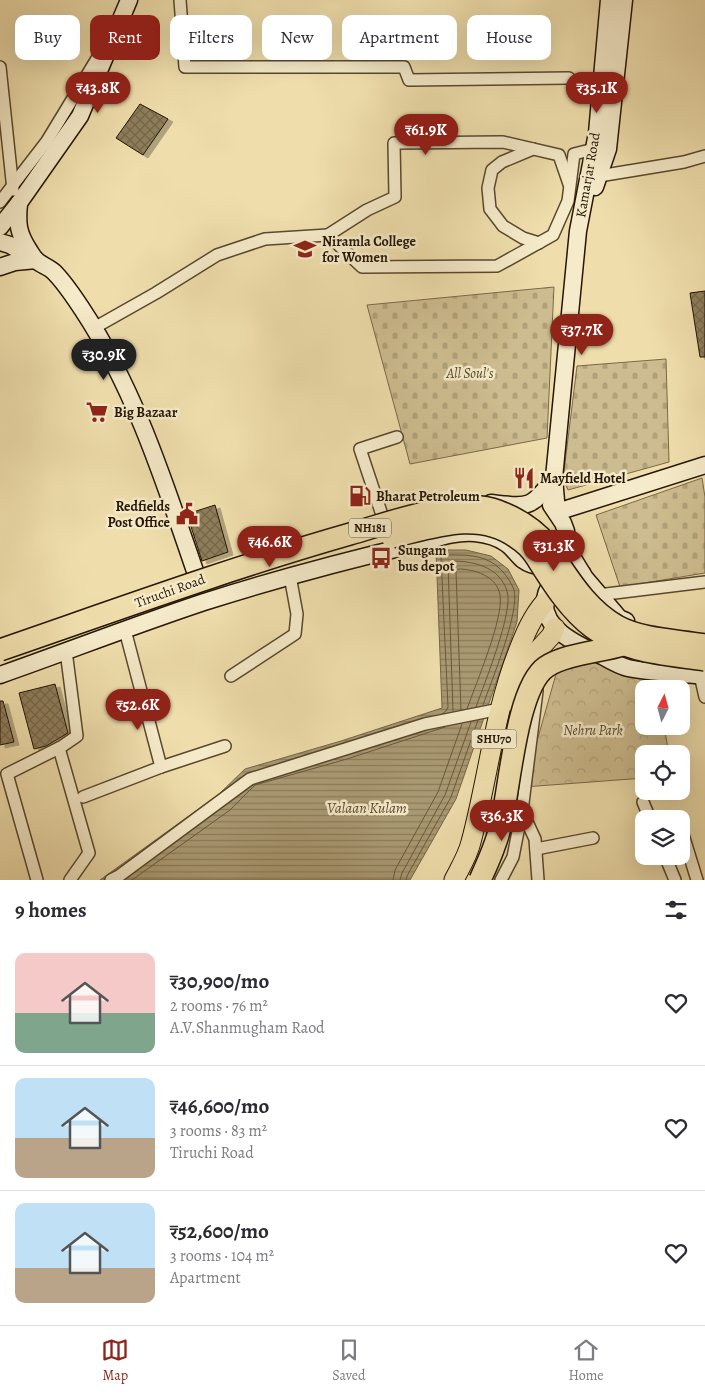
<!DOCTYPE html>
<meta charset="utf-8">
<style>
body{margin:0;font-family:Alegreya,serif;background:#f2f2f3;color:#2b2b33;height:100vh;display:flex;flex-direction:column;font-size:19px;white-space:nowrap}
*{box-sizing:border-box;margin:0}
p{font-size:16px;color:#7c7c81}
.icon{flex:none;width:28px;height:28px;fill:none;stroke:currentColor;stroke-width:2;stroke-linecap:round;stroke-linejoin:round}
.map{position:relative;height:880px;overflow:hidden}
.drawer{display:flex;flex-direction:column;background:#fff;flex:1}
.drawer>*{flex:none}
.banner{position:absolute;left:15px;top:15px;width:675px;height:45px;display:flex;gap:10px}
.needle{width:32px;rotate:6deg}
.tools{position:absolute;left:635px;top:680px;display:grid;gap:10px}
.tools a{display:grid;place-items:center;width:55px;height:55px;border-radius:10px;background:#fff;box-shadow:0 5px 20px #0002;font-size:25px}
.price{position:absolute;translate:-50% -42px;padding:0 11px;border-radius:18px;background:#8f2418;color:#fff;font-size:16px;line-height:32px;filter:drop-shadow(0 1px 2px #0008)}
.price::after{content:'';position:absolute;left:50%;top:30px;width:15px;height:11px;margin-left:-8px;background:inherit;clip-path:polygon(0 0,100% 0,50% 100%)}
.price.current{background:#222;color:#fff}
ul{padding:0;list-style:none}
li{display:flex;align-items:center;gap:15px;height:125px;padding:0 15px}
li+li{border-top:1px solid #e1e1e2}
li span{display:grid;place-items:center;flex:none;width:140px;height:100px;border-radius:10px;color:#555}
li>.icon{margin-inline-start:auto}
span .icon{width:60px;height:60px;fill:#fffc;stroke-width:1}
li b{font-size:21px}
h2{display:flex;justify-content:space-between;align-items:center;height:60px;padding:0 15px;font-size:21px}
.tag{padding:0 18px;border-radius:10px;background:#fff;box-shadow:0 5px 20px #0002;font-size:18px;line-height:45px}
.tag.current{background:#8f2418;color:#fff}
.tab-bar{display:flex;justify-content:space-around;align-items:center;height:70px;border-top:1px solid #e1e1e2;background:#fff;font-size:14px;color:#7c7c81}
.tab-bar a{display:grid;justify-items:center;gap:2px}
.tab-bar .current{color:#8f2418}
.map>svg:first-child{display:block}
.cemetery{fill:url(#cemetery-stones);stroke:#79694a}
.park{fill:url(#park-crowns);stroke:#79694a}
.water{fill:url(#water-rules);stroke:#756547}
.lines{fill:none;stroke-linecap:round;stroke-linejoin:round}
.shore{stroke:#68583c;stroke-width:1}
.building{fill:url(#building-cross-hatch);stroke:#251604;filter:url(#shadow)}
.street-casing{stroke:#58482e;stroke-width:14}
.secondary-casing{stroke:#251604;stroke-width:19}
.primary-casing{stroke:#251604;stroke-width:21}
.street{stroke:#f5eac9;stroke-width:11}
.secondary{stroke:#f5eac9;stroke-width:16}
.primary{stroke:#efdeac;stroke-width:19}
.highway-bridge-casing{stroke:#251604;stroke-width:24;stroke-linecap:butt}
.highway-bridge{stroke:#efdeac;stroke-width:21}
.labels{text-anchor:middle;dominant-baseline:central;stroke-width:5;stroke-linejoin:round;paint-order:stroke}
.shield{fill:#f5eac9;stroke:#63563f;stroke-width:1}
.shield-label{font-size:12px;font-weight:bold;fill:#251604}
.street-label{font-size:14px;fill:#251604;stroke:#f5eac9}
.poi-label{font-size:14px;font-weight:bold;fill:#251604;stroke:#f5eac9;text-anchor:start}
.park-label{font-size:14px;font-style:italic;fill:#57482e;stroke:#f5eac9}
.water-label{font-size:15px;font-style:italic;fill:#5a4b30;stroke:#f5eac9}
</style>
<div class="map">
<svg width="705" height="880" viewBox="0 0 705 880">
<defs>
<pattern id="cemetery-stones" width="16" height="16" patternUnits="userSpaceOnUse" patternTransform="scale(1.25)"><rect width="16" height="16" fill="#cdbc8f"/><path d="M2 7V4a2 2 0 0 1 4 0v3zM10 15v-3a2 2 0 0 1 4 0v3z" fill="#b0a17a"/></pattern>
<pattern id="park-crowns" width="20" height="18" patternUnits="userSpaceOnUse" patternTransform="scale(1.25)"><rect width="20" height="18" fill="#cdbc8f"/><path d="M2 6a3 3 0 1 1 6 0M12 15a3 3 0 1 1 6 0" fill="none" stroke="#b0a17a"/></pattern>
<pattern id="water-rules" width="6" height="5" patternUnits="userSpaceOnUse" patternTransform="scale(1.25)"><rect width="6" height="5" fill="#aa9a73"/><path d="M0 2.5h6" fill="none" stroke="#8a7d5c"/></pattern>
<pattern id="building-cross-hatch" width="8" height="8" patternUnits="userSpaceOnUse" patternTransform="scale(1.25)"><rect width="8" height="8" fill="#8e7e5b"/><path d="M0 0l8 8M0 8l8-8" fill="none" stroke="#746649"/></pattern>
<filter id="shadow"><feDropShadow dx="5" dy="3" stdDeviation="0" flood-color="#0004"/></filter>
</defs>
<rect width="100%" height="100%" fill="#efdeac"/>
<filter id="stains"><feTurbulence type="fractalNoise" baseFrequency=".004" numOctaves="4"/><feColorMatrix values="0 0 0 0 .2 0 0 0 0 .09 0 0 0 0 .02 0 0 0 .5 -.17"/></filter>
<radialGradient id="worn" r=".72"><stop offset=".6" stop-color="#630" stop-opacity="0"/><stop offset="1" stop-color="#630" stop-opacity=".3"/></radialGradient>
<g class="cemetery">
<path d="M554 287 547 438 410 464 367 305Z"/>
<path d="M666 359 669 462 568 490 563 479 577 366Z"/>
<path d="M702 478 705 497V573L620 587 596 515Z"/>
</g>
<path class="park" d="M562 653 599 654 653 668 657 689H644V726H664L669 754H644V778L524 787Z"/>
<path class="water" d="M436 550H466L491 556 508 569 519 590 517 622 456 799 410 880H100L218 795 245 769 341 741 442 708Z"/>
<g class="lines">
<g class="shore">
<path d="M461 710 456 571 458 569C474 569 497 576 500 595 504 618 476 683 467 709"/>
<path d="M453 711 448 564 450 561C473 561 499 566 507 591 514 611 484 684 476 707"/>
<path d="M442 714 446 711 448 707 441 557 443 555C458 555 476 554 489 561 500 566 510 579 514 590 520 612 491 682 483 705"/>
<path d="M132 880 230 810 255 785 347 759 445 727"/>
<path d="M393 880 395 870 438 792 462 724"/>
<path d="M400 880 402 873 445 795 471 722"/>
<path d="M406 880 407 876 451 797 478 720"/>
</g>
</g>
<g class="building">
<path d="M140 104 168 119 143 155 116 138Z"/>
<path d="M705 291V357H700L690 293Z"/>
<path d="M215 505 228 552 202 561 187 514Z"/>
<path d="M55 684 68 733 46 746 34 749 19 693Z"/>
<path d="M0 701H3L14 742 0 745Z"/>
</g>
<g class="lines">
<g class="street-casing">
<g id="street">
<path d="M180 0 185 67H404L409 80 569 78"/>
<path d="M0 67 13 190"/>
<path d="M533 149 502 162 492 170 488 188 490 209 503 226 523 238 539 243"/>
<path d="M599 176 684 162 705 156"/>
<path d="M0 202 47 141 98 57"/>
<path d="M328 235 367 210 395 197 394 143 503 142 559 155 569 184"/>
<path d="M94 328 156 293 217 255 265 239 328 235 362 267 497 266 553 235 568 201 574 154 594 149"/>
<path d="M383 518 360 449 397 437"/>
<path d="M598 595 705 582"/>
<path d="M700 675 705 697"/>
<path d="M231 676 295 634 297 614 290 576"/>
<path d="M537 691 522 811 535 839 538 880"/>
<path d="M59 748 89 853 70 880"/>
<path d="M161 767 225 746"/>
<path d="M83 797 161 767 125 630"/>
<path d="M643 802 650 819"/>
<path d="M678 818 679 819"/>
<path d="M681 828 697 880"/>
<path d="M536 849 593 838"/>
<path d="M665 856 675 880"/>
<path d="M37 880 7 774 61 747 77 736 66 651"/>
<path d="M111 880 119 876 250 779 425 724 500 709"/>
<path d="M501 880 513 857 522 811"/>
</g>
</g>
<g class="secondary-casing">
<g id="secondary">
<path d="M595 187 608 149 624 0"/>
<path d="M19 203C17 224 18 233 29 250 31 253 33 257 36 260 41 265 49 267 54 272 65 283 74 297 82 309 135 389 165 484 196 574"/>
<path d="M0 227 19 203 80 116 129 0"/>
<path d="M0 242 10 245 34 259"/>
<path d="M0 267 15 262 36 260"/>
<path d="M554 478 578 231 597 133 609 0"/>
<path d="M491 503C529 507 531 509 554 478L557 512 705 465"/>
<path d="M551 505 563 523 566 531V547L585 578 619 618 626 621"/>
<path d="M582 573C565 577 548 578 545 599 541 630 581 646 604 657 611 661 620 666 628 668 651 673 681 673 705 676"/>
<path d="M0 675C68 651 135 625 204 602 273 580 344 561 416 544 434 539 456 531 475 533 486 534 499 538 507 544 513 548 517 555 523 560 540 572 558 564 566 547"/>
</g>
</g>
<g class="primary-casing">
<g id="primary">
<path d="M516 703 530 659 551 636 555 628"/>
<path d="M454 880C460 868 468 855 471 842 488 779 494 713 518 652 525 634 532 617 545 602"/>
</g>
</g>
<use href="#street" class="street"/>
<use href="#secondary" class="secondary"/>
<use href="#primary" class="primary"/>
<g class="highway-bridge-casing">
<g id="highway-bridge">
<path d="M392 537C434 527 479 510 517 538 525 543 531 549 536 557 552 582 568 609 593 628 626 653 665 654 705 660"/>
<path d="M0 650C116 610 231 568 350 534 389 523 460 496 498 511 517 518 534 529 547 544 552 550 555 557 559 564 575 588 591 611 617 626 643 640 677 640 705 645"/>
<path d="M480 880C489 860 498 840 502 819 510 784 517 687 546 667 565 654 600 652 623 645"/>
</g>
</g>
<use href="#highway-bridge" class="highway-bridge"/>
</g>
<defs>
<g id="university-bare" transform="scale(1.725)"><path d="M0-5L7-2L0 1L-7-2ZM-4 1L0 2.5L4 1V4Q0 6-4 4Z" fill="#8f2418" stroke="#f5eac9" stroke-width="2.5" paint-order="stroke"/></g>
<g id="supermarket-bare" transform="scale(1.725)"><path d="M-6-5.5h2.5l.6 2H6L4.5 2H-2.5L-4.4-4H-6ZM-1.5 3.2a1.3 1.3 0 1 0 .1 0ZM3 3.2a1.3 1.3 0 1 0 .1 0Z" fill="#8f2418" stroke="#f5eac9" stroke-width="2.5" paint-order="stroke"/></g>
<g id="restaurant-bare" transform="scale(1.725)"><path d="M-5-6h1v4h1v-4h1v4h1v-4h1v5L-1.5 .5V6h-2V.5L-5-1ZM5-6V6H3V1.5H1.5Q1.5-4 5-6Z" fill="#8f2418" stroke="#f5eac9" stroke-width="2.5" paint-order="stroke"/></g>
<g id="fuel-bare" transform="scale(1.725)"><path d="M-5.5-6h7V0h2V4h1.3V-2.5L3-4.5l.8-.8L6-3V5H2.5V1h-1V6h-7ZM-4.2-4.7v3.2H.2V-4.7Z" fill="#8f2418" stroke="#f5eac9" stroke-width="2.5" paint-order="stroke"/></g>
<g id="civic-bare" transform="scale(1.725)"><path d="M-.6-6.5H3V-4.5H.6V-3L4-1V1h2V6H-6V1h2V-1L-.6-3ZM-1.2 2.5V6h2.4V2.5Z" fill="#8f2418" stroke="#f5eac9" stroke-width="2.5" paint-order="stroke"/></g>
<g id="bus-bare" transform="scale(1.725)"><path d="M-5-6H5V4H4V6H2V4H-2V6H-4V4H-5ZM-3.5-4V0h7V-4ZM-3.5 1.2v1.5H-2V1.2ZM2 1.2v1.5H3.5V1.2Z" fill="#8f2418" stroke="#f5eac9" stroke-width="2.5" paint-order="stroke"/></g>
</defs>
<g fill-rule="evenodd">
<use href="#university-bare" x="305" y="249"/>
<use href="#supermarket-bare" x="97" y="412"/>
<use href="#restaurant-bare" x="524" y="478"/>
<use href="#fuel-bare" x="360" y="496"/>
<use href="#civic-bare" x="187" y="514"/>
<use href="#bus-bare" x="381" y="558"/>
</g>
<g class="labels">
<g class="shield">
<rect x="349" y="518.5" width="42" height="19" rx="4"/>
<rect x="471.5" y="729.5" width="45" height="19" rx="4"/>
</g>
<g class="shield-label">
<text x="370" y="528">NH181</text>
<text x="494" y="739">SHU70</text>
</g>
<g class="street-label">
<text transform="translate(588 175) rotate(-80)">Kamarjar Road</text>
<text transform="translate(170 591) rotate(-20)">Tiruchi Road</text>
</g>
<g class="poi-label">
<text x="322" y="241">Niramla College<tspan x="322" dy="16">for Women</tspan></text>
<text x="114" y="412">Big Bazaar</text>
<text x="540" y="478">Mayfield Hotel</text>
<text x="376" y="496">Bharat Petroleum</text>
<text x="170" y="506" text-anchor="end">Redfields<tspan x="170" dy="16">Post Office</tspan></text>
<text x="398" y="550">Sungam<tspan x="398" dy="16">bus depot</tspan></text>
</g>
<g class="park-label">
<text x="470" y="373">All Soul's</text>
<text x="593" y="730">Nehru Park</text>
</g>
<g class="water-label">
<text x="367" y="808">Valaan Kulam</text>
</g>
</g>
<rect width="100%" height="100%" filter="url(#stains)"/>
<rect width="100%" height="100%" fill="url(#worn)"/>
</svg>
<div class="tools">
<a><svg class="needle" viewBox="-14 -14 28 28"><path d="M0-13l5 13h-10z" fill="#e53935"/><path d="M0 13l5-13h-10z" fill="#7c7c81"/></svg></a>
<a><svg class="icon" aria-label="locate" viewBox="0 0 24 24"><circle cx="12" cy="12" r="6"/><path d="M12 2v4M12 18v4M2 12h4M18 12h4"/></svg></a>
<a><svg class="icon" aria-label="layers" viewBox="0 0 24 24"><path d="M12 4l9 5-9 5-9-5zM3 14l9 5 9-5"/></svg></a>
</div>
<b class="price" style="left:98px;top:114px">₹43.8K</b>
<b class="price" style="left:597px;top:114px">₹35.1K</b>
<b class="price" style="left:426px;top:156px">₹61.9K</b>
<b class="price" style="left:582px;top:356px">₹37.7K</b>
<b class="price current" style="left:104px;top:381px">₹30.9K</b>
<b class="price" style="left:270px;top:568px">₹46.6K</b>
<b class="price" style="left:554px;top:572px">₹31.3K</b>
<b class="price" style="left:138px;top:731px">₹52.6K</b>
<b class="price" style="left:502px;top:842px">₹36.3K</b>
<div class="banner">
<a class="tag">Buy</a>
<a class="tag current">Rent</a>
<a class="tag">Filters</a>
<a class="tag">New</a>
<a class="tag">Apartment</a>
<a class="tag">House</a>
</div>
</div>
<section class="drawer">
<h2>9 homes<svg class="icon" aria-label="filters" viewBox="0 0 24 24"><path d="M4 7h16M4 17h16"/><circle cx="9" cy="7" r="2"/><circle cx="15" cy="17" r="2"/></svg></h2>
<ul>
<li><span style="background:linear-gradient(#f6c9c9 60%,#7fa58c 0)"><svg class="icon" aria-label="home" viewBox="0 0 24 24"><path d="M3 11l9-7 9 7M6 9v11h12V9"/></svg></span><div><b>₹30,900/mo</b><p>2 rooms · 76 m²</p><p>A.V.Shanmugham Raod</p></div><svg class="icon" aria-label="heart" viewBox="0 0 24 24"><path d="M12 20l-8-8c-3-5 5-10 8-4 3-6 11-1 8 4z"/></svg></li>
<li><span style="background:linear-gradient(#bfe0f5 60%,#b9a48a 0)"><svg class="icon" aria-label="home" viewBox="0 0 24 24"><path d="M3 11l9-7 9 7M6 9v11h12V9"/></svg></span><div><b>₹46,600/mo</b><p>3 rooms · 83 m²</p><p>Tiruchi Road</p></div><svg class="icon" aria-label="heart" viewBox="0 0 24 24"><path d="M12 20l-8-8c-3-5 5-10 8-4 3-6 11-1 8 4z"/></svg></li>
<li><span style="background:linear-gradient(#bfe0f5 65%,#b9a48a 0)"><svg class="icon" aria-label="home" viewBox="0 0 24 24"><path d="M3 11l9-7 9 7M6 9v11h12V9"/></svg></span><div><b>₹52,600/mo</b><p>3 rooms · 104 m²</p><p>Apartment</p></div><svg class="icon" aria-label="heart" viewBox="0 0 24 24"><path d="M12 20l-8-8c-3-5 5-10 8-4 3-6 11-1 8 4z"/></svg></li>
</ul>
</section>
<nav class="tab-bar">
<a class="current"><svg class="icon" aria-label="map" viewBox="0 0 24 24"><path d="M3 6l6-2 6 2 6-2v14l-6 2-6-2-6 2zM9 4v14M15 6v14"/></svg>Map</a>
<a><svg class="icon" aria-label="saved" viewBox="0 0 24 24"><path d="M7 4h10v16l-5-4-5 4z"/></svg>Saved</a>
<a><svg class="icon" aria-label="home" viewBox="0 0 24 24"><path d="M3 11l9-7 9 7M6 9v11h12V9"/></svg>Home</a>
</nav>
